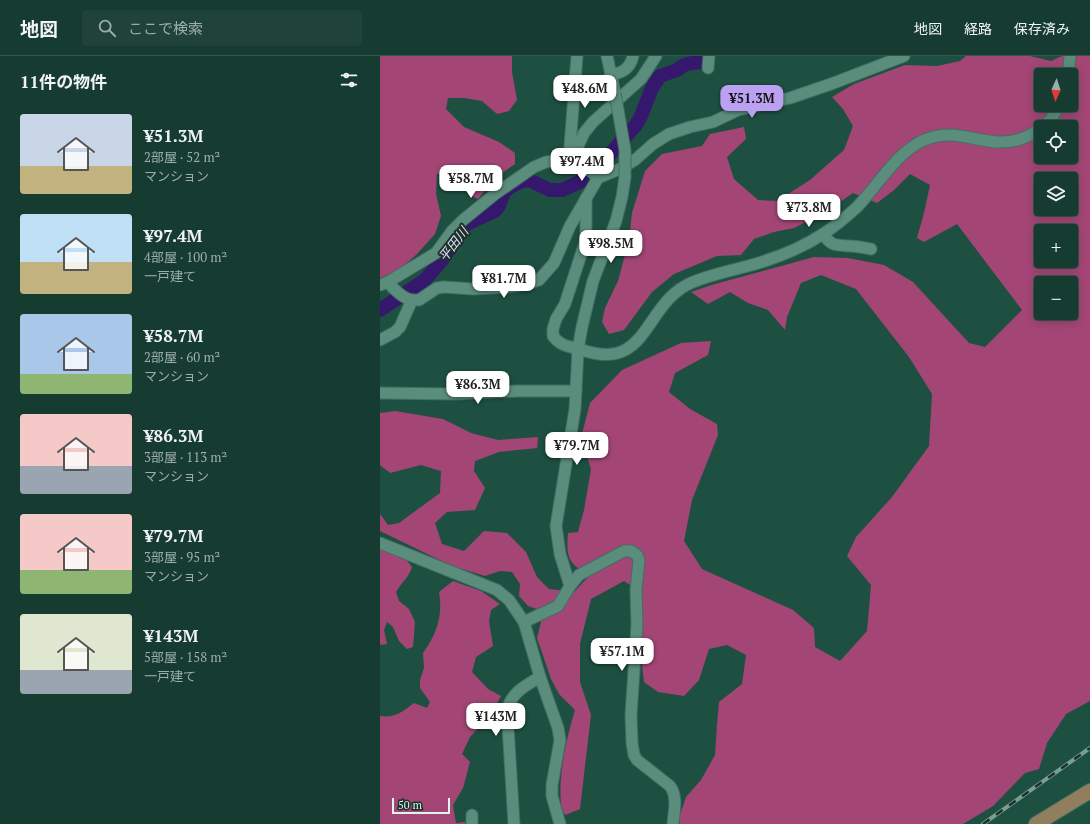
<!DOCTYPE html>
<html lang="ja">
<meta charset="utf-8">
<style>
body{margin:0;font-family:"PT Serif","Noto Sans JP",serif;background:#1f433a;color:#f1f3f6;height:100vh;display:flex;flex-direction:column;font-size:15px;white-space:nowrap}
*{box-sizing:border-box;margin:0}
p{font-size:13px;color:#9eadac}
.icon{flex:none;width:22px;height:22px;fill:none;stroke:currentColor;stroke-width:2;stroke-linecap:round;stroke-linejoin:round}
.map{position:relative;flex:1;overflow:hidden}
.details{display:flex;flex-direction:column;background:#163c32;width:380px}
.details>*{flex:none}
.needle{width:26px;rotate:183deg}
.controls{position:absolute;left:654px;top:12px;display:grid;gap:8px}
.controls a{display:grid;place-items:center;width:44px;height:44px;border-radius:4px;background:#163c32;box-shadow:0 2px 10px #0003,0 0 0 1px #35564d;font-size:20px}
.scale{position:absolute;left:12px;bottom:10px;width:58px;box-sizing:border-box;padding-left:4px;border:2px solid #dcf6ec;border-top:0;font-size:11px;line-height:14px;white-space:nowrap;color:#dcf6ec;-webkit-text-stroke:3px #1c312a;paint-order:stroke}
.price{position:absolute;translate:-50% -34px;padding:0 9px;border-radius:8px;background:#fff;color:#222;font-size:13px;line-height:26px;filter:drop-shadow(0 1px 2px #0008)}
.price::after{content:'';position:absolute;left:50%;top:24px;width:12px;height:9px;margin-left:-6px;background:inherit;clip-path:polygon(0 0,100% 0,50% 100%)}
.price.selected{background:#bca0f2;color:#111}
ul{padding:0;list-style:none}
li{display:flex;align-items:center;gap:12px;height:100px;padding:0 20px}
li span{display:grid;place-items:center;flex:none;width:112px;height:80px;border-radius:4px;color:#555}
li>.icon{margin-inline-start:auto}
span .icon{width:48px;height:48px;fill:#fffc;stroke-width:1}
li b{font-size:17px}
h2{display:flex;justify-content:space-between;align-items:center;height:48px;padding:0 20px;font-size:17px}
header{display:flex;align-items:center;gap:24px;box-sizing:border-box;height:56px;padding:0 20px;background:#163c32;border-bottom:1px solid #35564d}
header strong{font-size:19px}
nav{display:flex;gap:22px;margin-inline-start:auto;font-size:14px}
.search{width:280px;height:36px;background:#1f433a;display:flex;align-items:center;gap:10px;box-sizing:border-box;padding:0 14px;border-radius:4px;color:#9eadac;font-size:15px}
main{display:flex;flex:1;min-height:0}
.map>svg:first-child{display:block}
.green{fill:#a34675;fill-rule:evenodd}
.lines{fill:none;stroke-linecap:round;stroke-linejoin:round}
.river{stroke:#35186e;stroke-width:14}
.minor-casing{stroke:#426f63;stroke-width:13}
.major-casing{stroke:#426f63;stroke-width:16}
.minor{stroke:#5b8d7c;stroke-width:11}
.major{stroke:#917e5f;stroke-width:14}
.rail-casing{stroke:#799f93;stroke-width:4}
.rail{stroke:#1c312a;stroke-width:2.5;stroke-dasharray:8;stroke-linecap:butt}
.minor-bridge-casing{stroke:#426f63;stroke-width:13;stroke-linecap:butt}
.minor-bridge{stroke:#5b8d7c;stroke-width:11}
.labels{text-anchor:middle;dominant-baseline:central;stroke-width:4;stroke-linejoin:round;paint-order:stroke}
.water-label{font-size:13px;font-style:italic;fill:#e1def7;stroke:#1c312a}
</style>
<header>
<strong>地図</strong>
<div class="search"><svg class="icon" aria-label="search" viewBox="0 0 24 24"><circle cx="10" cy="10" r="6"/><path d="M15 15l6 6"/></svg>ここで検索</div>
<nav><a>地図</a><a>経路</a><a>保存済み</a></nav>
</header>
<main>
<section class="details">
<h2>11件の物件<svg class="icon" aria-label="filters" viewBox="0 0 24 24"><path d="M4 7h16M4 17h16"/><circle cx="9" cy="7" r="2"/><circle cx="15" cy="17" r="2"/></svg></h2>
<ul>
<li><span style="background:linear-gradient(#c9d6e8 65%,#c2b280 0)"><svg class="icon" aria-label="home" viewBox="0 0 24 24"><path d="M3 11l9-7 9 7M6 9v11h12V9"/></svg></span><div><b>¥51.3M</b><p>2部屋 · 52 m²</p><p>マンション</p></div></li>
<li><span style="background:linear-gradient(#bfe0f5 60%,#c2b280 0)"><svg class="icon" aria-label="home" viewBox="0 0 24 24"><path d="M3 11l9-7 9 7M6 9v11h12V9"/></svg></span><div><b>¥97.4M</b><p>4部屋 · 100 m²</p><p>一戸建て</p></div></li>
<li><span style="background:linear-gradient(#a9c7e8 75%,#8fb573 0)"><svg class="icon" aria-label="home" viewBox="0 0 24 24"><path d="M3 11l9-7 9 7M6 9v11h12V9"/></svg></span><div><b>¥58.7M</b><p>2部屋 · 60 m²</p><p>マンション</p></div></li>
<li><span style="background:linear-gradient(#f6c9c9 65%,#9aa5b1 0)"><svg class="icon" aria-label="home" viewBox="0 0 24 24"><path d="M3 11l9-7 9 7M6 9v11h12V9"/></svg></span><div><b>¥86.3M</b><p>3部屋 · 113 m²</p><p>マンション</p></div></li>
<li><span style="background:linear-gradient(#f6c9c9 70%,#8fb573 0)"><svg class="icon" aria-label="home" viewBox="0 0 24 24"><path d="M3 11l9-7 9 7M6 9v11h12V9"/></svg></span><div><b>¥79.7M</b><p>3部屋 · 95 m²</p><p>マンション</p></div></li>
<li><span style="background:linear-gradient(#dfe7d0 70%,#9aa5b1 0)"><svg class="icon" aria-label="home" viewBox="0 0 24 24"><path d="M3 11l9-7 9 7M6 9v11h12V9"/></svg></span><div><b>¥143M</b><p>5部屋 · 158 m²</p><p>一戸建て</p></div></li>
</ul>
</section>
<div class="map">
<svg width="710" height="768" viewBox="0 0 710 768">
<rect width="100%" height="100%" fill="#1e5042"/>
<g class="green">
<path d="M0 0H132V16L137 44 129 55 117 58 102 45 84 42H68L66 53 84 71 119 86 135 97V108L116 121 98 143 92 140 83 121 70 114 57 118 56 138 61 160 55 178 37 198 18 215 0 222Z"/>
<path d="M586 0H650L671 5 682 0H710V645L686 658 667 687 659 713 645 717 613 750 583 768H300L299 762 306 741 321 724 335 699 337 668 339 646 362 628 366 599 347 589 329 593 319 624 304 640 278 636 264 626 259 583V535L244 525 211 543 200 588V626L211 659 200 753 185 759C183 755 181 751 181 747 178 718 187 681 195 654L179 638 171 623 157 582 161 566 157 553 148 550 139 540 140 528 132 516 120 515 105 520 72 510 0 475V458L8 469 19 467 60 437 61 415 41 409 10 417 0 409V357L15 355 63 363 91 377 118 384 158 381 157 392 119 396 95 405 94 415 105 432 95 454 67 456 55 467 62 488 84 495 104 475 127 477 146 496 157 521 169 533 194 536 209 520C188 506 186 502 188 477L198 476 204 454 211 413 201 382 210 347 242 314 301 287 331 285 328 299 295 317 289 336 310 353 337 368 338 379 312 444 304 485 322 513 413 554 434 572 435 591 460 605 487 575 491 529 467 500 476 481 512 441 549 390 552 338 529 301 476 233 441 219 421 227 407 261 405 274 388 254 368 247 350 236 328 248 311 236 335 228 434 201 468 202 504 209 533 226 589 287 605 291 642 254 577 168 544 186 537 182 544 157 550 129 530 118 514 134 497 147 473 137 444 157 414 172 394 176 374 183 361 199 337 200 294 218 272 236 244 274 229 278 222 266 225 252 238 225 249 184 252 157 265 115 282 98 322 90 330 78 364 71 366 83 347 101 354 123 378 144 397 145 430 124 464 94 473 70 463 53 452 41 474 28 525 9 557 10 580 5ZM661 19H691V49H661ZM661 71H691V101H661ZM661 123H691V153H661ZM661 175H691V205H661ZM661 227H691V257H661Z"/>
<path d="M0 490 25 502 32 511C29 521 22 526 16 536L19 545 29 553 35 566 33 591 27 593 19 585 13 571 7 566 4 574 7 588 1 589 0 587Z"/>
<path d="M73 525 101 535 120 548 111 554 109 565 113 590 96 601 92 616 108 633 121 640 109 661 90 681 82 698 90 706 83 732 73 749 76 767 85 766V768H0V660C15 662 22 656 34 647L47 652 50 646 40 632V624L44 612 43 597C57 577 63 560 59 536Z"/>
</g>
<g class="lines">
<path class="river" d="M0 254 45 224 63 203 78 178 85 169 97 163 115 155 119 150 124 136 130 131 145 124 151 125 170 134H182L200 126 206 116 212 111 221 108 256 69 261 60 272 32 280 20 297 14 304 9 312 7 322 6"/>
<g class="minor-casing">
<g id="minor">
<path d="M227 0 235 37"/>
<path d="M328 12 329 0"/>
<path d="M230 19C242 17 250 13 253 0"/>
<path d="M688 19 690 0"/>
<path d="M662 71 671 63 680 49"/>
<path d="M189 103 197 0"/>
<path d="M196 105 198 90 204 77 213 66 261 23 276 0"/>
<path d="M206 142V183L185 248 176 263 173 273V280C181 291 190 290 202 294 270 317 263 246 313 226 330 219 349 215 368 210 394 203 420 193 443 178 454 171 466 161 476 152 499 129 520 89 553 81 586 72 612 97 648 80 653 77 657 76 661 72"/>
<path d="M443 178C452 191 456 189 471 190 477 190 484 192 491 193"/>
<path d="M8 226C13 233 24 243 32 244"/>
<path d="M0 229 8 226 56 197 72 175 83 164 115 138 154 111 166 106 189 103 196 105 204 109 218 122"/>
<path d="M0 284 15 276 20 271 32 244H39L57 232 64 231 93 233 130 231 147 228 159 224 174 207 190 170 218 122 242 112 256 103 273 88 289 78 310 71 333 66 358 54 410 42 451 28 524 0"/>
<path d="M0 337 76 338 137 335H196"/>
<path d="M0 487 117 534 129 544 144 566 160 621 178 672 180 684 172 729V740L180 768"/>
<path d="M190 530 180 498 176 470 195 353 198 293 202 271 213 225 236 165 242 141 245 121"/>
<path d="M144 566 178 550 190 530 199 519 244 495H251L257 499 259 504 256 534 257 569 251 659 252 687 254 699 257 704 290 730C298 741 294 755 293 768"/>
<path d="M92 768V759"/>
<path d="M134 768 127 654C132 636 145 630 160 621"/>
</g>
</g>
<g class="major-casing">
<path id="major" d="M656 768 710 735"/>
</g>
<use href="#minor" class="minor"/>
<use href="#major" class="major"/>
<g class="rail-casing">
<path id="rail" d="M603 768 710 692"/>
</g>
<use href="#rail" class="rail"/>
<g class="minor-bridge-casing">
<path id="minor-bridge" d="M235 37 245 94V121"/>
</g>
<use href="#minor-bridge" class="minor-bridge"/>
</g>
<g class="labels">
<g class="water-label">
<text transform="translate(73 188) rotate(-52)">平田川</text>
</g>
</g>
</svg>
<div class="controls">
<a><svg class="needle" viewBox="-14 -14 28 28"><path d="M0-13l5 13h-10z" fill="#e53935"/><path d="M0 13l5-13h-10z" fill="#9eadac"/></svg></a>
<a><svg class="icon" aria-label="locate" viewBox="0 0 24 24"><circle cx="12" cy="12" r="6"/><path d="M12 2v4M12 18v4M2 12h4M18 12h4"/></svg></a>
<a><svg class="icon" aria-label="layers" viewBox="0 0 24 24"><path d="M12 4l9 5-9 5-9-5zM3 14l9 5 9-5"/></svg></a>
<a>+</a>
<a>−</a>
</div>
<div class="scale">50 m</div>
<b class="price" style="left:205px;top:53px">¥48.6M</b>
<b class="price selected" style="left:372px;top:63px">¥51.3M</b>
<b class="price" style="left:202px;top:126px">¥97.4M</b>
<b class="price" style="left:91px;top:143px">¥58.7M</b>
<b class="price" style="left:429px;top:172px">¥73.8M</b>
<b class="price" style="left:231px;top:208px">¥98.5M</b>
<b class="price" style="left:124px;top:243px">¥81.7M</b>
<b class="price" style="left:98px;top:349px">¥86.3M</b>
<b class="price" style="left:197px;top:410px">¥79.7M</b>
<b class="price" style="left:242px;top:616px">¥57.1M</b>
<b class="price" style="left:116px;top:681px">¥143M</b>
</div>
</main>
